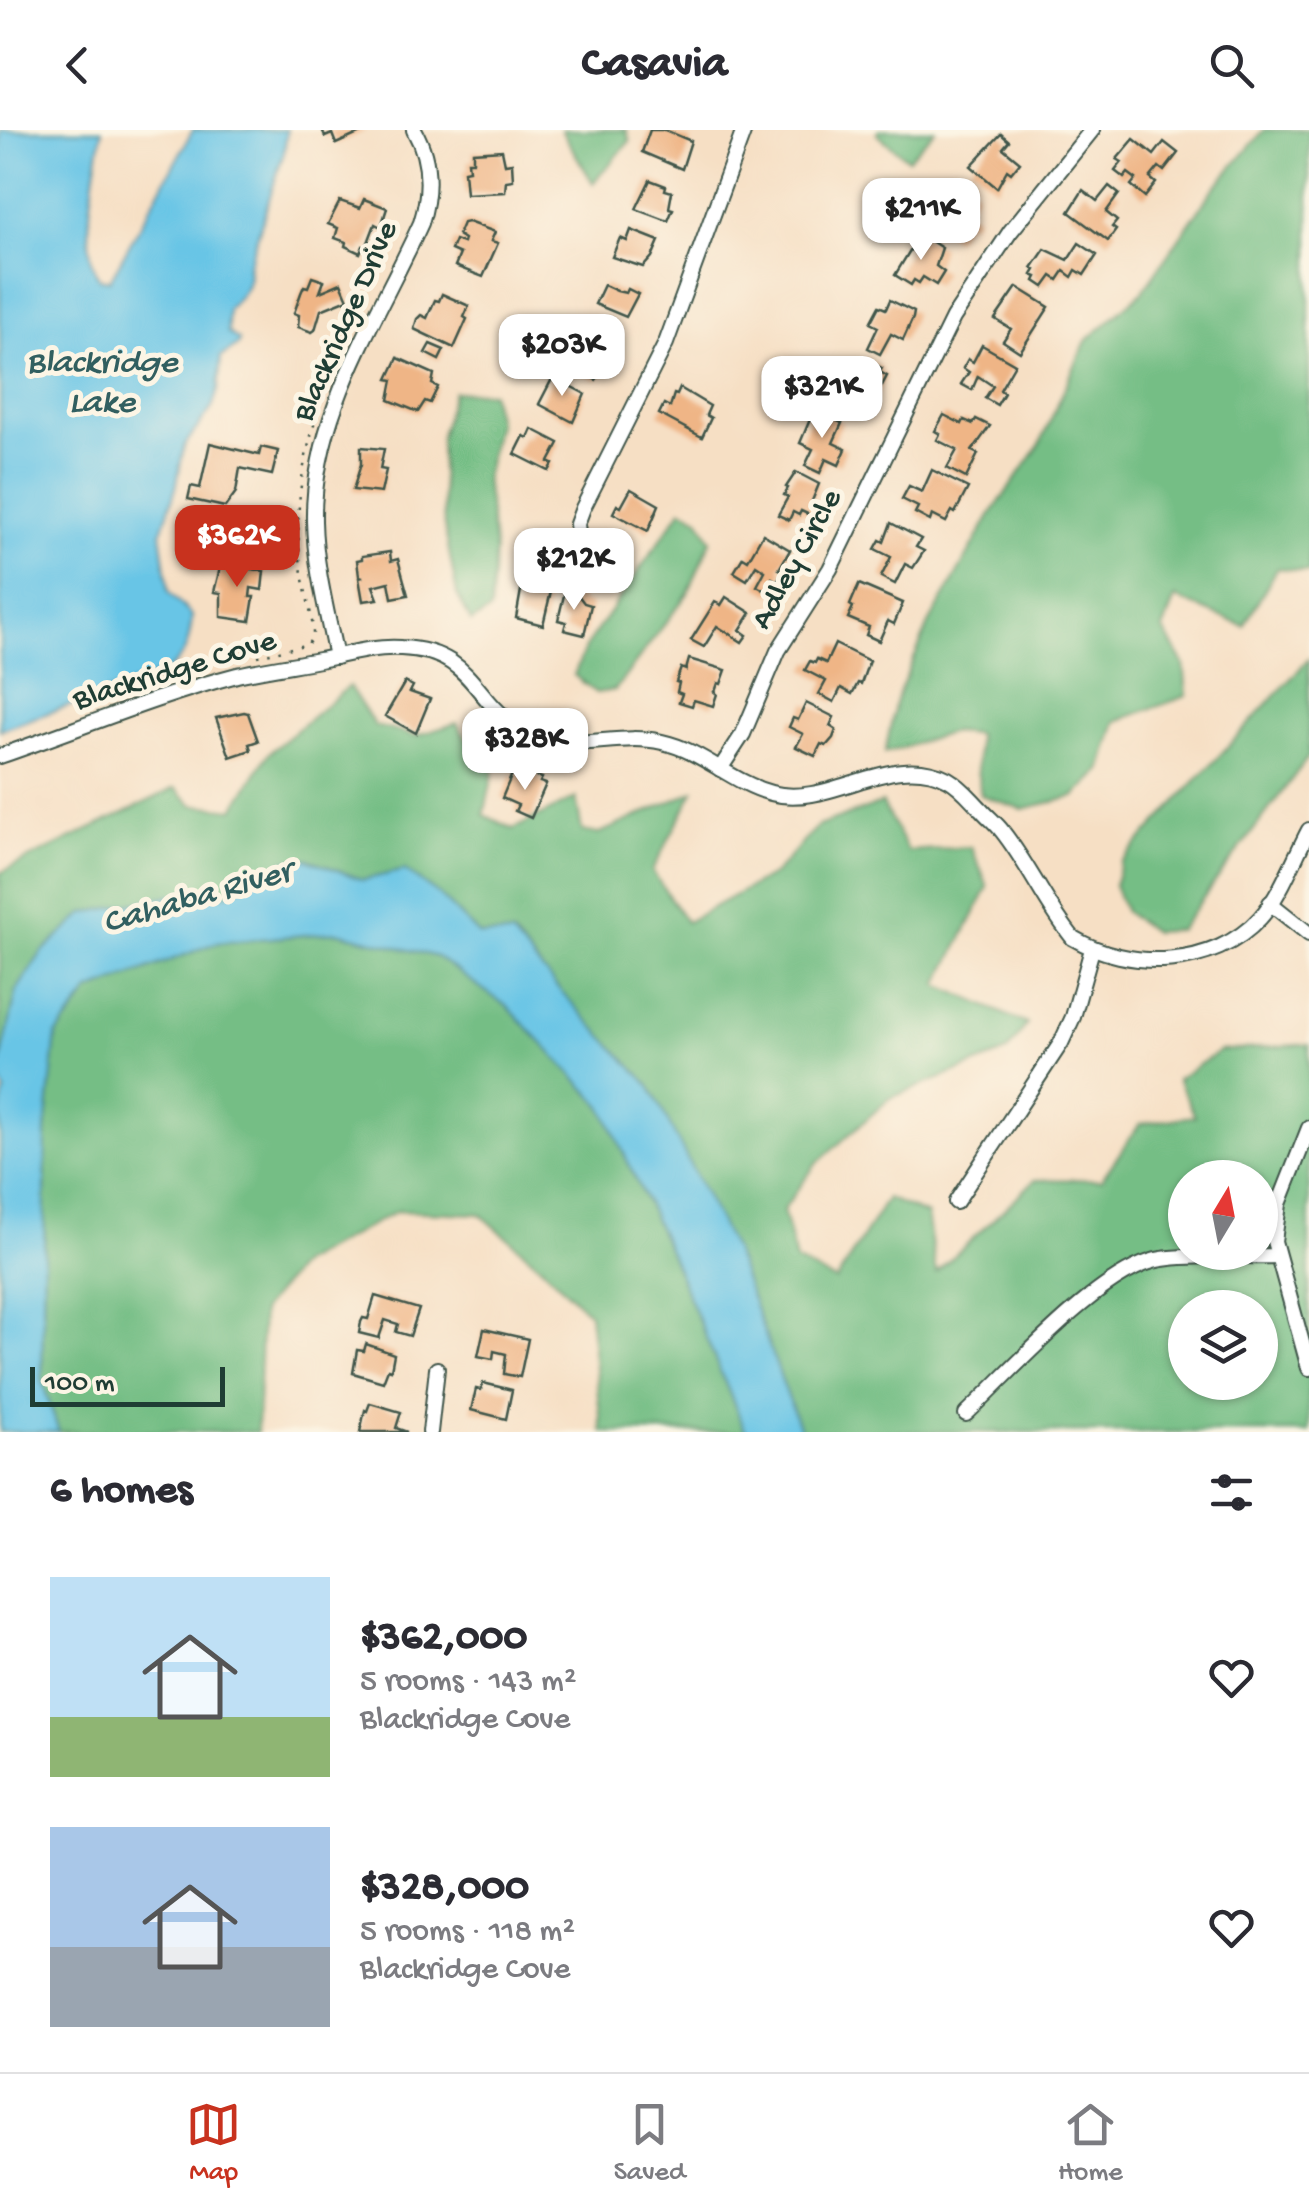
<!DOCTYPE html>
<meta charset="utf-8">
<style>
body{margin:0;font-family:"Gochi Hand",sans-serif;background:#f2f2f3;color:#2b2b33;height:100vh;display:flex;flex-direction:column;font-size:38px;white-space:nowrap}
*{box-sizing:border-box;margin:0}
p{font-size:32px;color:#7c7c81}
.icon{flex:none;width:55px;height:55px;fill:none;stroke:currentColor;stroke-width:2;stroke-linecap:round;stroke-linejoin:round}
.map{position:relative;height:1302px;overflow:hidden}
.drawer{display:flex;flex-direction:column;background:#fff;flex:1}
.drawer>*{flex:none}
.needle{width:65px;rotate:10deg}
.controls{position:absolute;left:1168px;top:1030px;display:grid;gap:20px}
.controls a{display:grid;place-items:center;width:110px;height:110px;border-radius:50%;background:#fff;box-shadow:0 2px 8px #0004;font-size:50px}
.scale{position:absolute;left:30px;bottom:25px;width:195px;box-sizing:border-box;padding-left:10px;border:5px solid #1f3d34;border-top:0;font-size:28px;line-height:35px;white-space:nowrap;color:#1f3d34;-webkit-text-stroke:8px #fcf5e5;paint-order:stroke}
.price{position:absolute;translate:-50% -85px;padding:0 22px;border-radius:20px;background:#fff;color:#222;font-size:32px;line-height:65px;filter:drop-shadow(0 2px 5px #0008)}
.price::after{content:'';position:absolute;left:50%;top:60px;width:30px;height:22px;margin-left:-15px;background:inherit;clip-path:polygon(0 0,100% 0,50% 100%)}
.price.current{background:#c8321e;color:#fff}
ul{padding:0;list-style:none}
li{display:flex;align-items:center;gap:30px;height:250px;padding:0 50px}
li span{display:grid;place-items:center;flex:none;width:280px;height:200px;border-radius:0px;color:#555}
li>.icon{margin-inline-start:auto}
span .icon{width:120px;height:120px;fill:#fffc;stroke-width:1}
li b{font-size:42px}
h2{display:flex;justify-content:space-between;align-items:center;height:120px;padding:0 50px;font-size:42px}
header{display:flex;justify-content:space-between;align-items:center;height:130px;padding:0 50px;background:#fff;font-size:45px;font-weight:800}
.tabs{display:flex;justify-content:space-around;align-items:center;height:140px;border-top:2px solid #e1e1e2;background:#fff;font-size:28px;color:#7c7c81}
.tabs a{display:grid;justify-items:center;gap:5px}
.tabs .current{color:#c8321e}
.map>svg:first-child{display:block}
.forest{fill:#75be85;stroke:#4a7e5c;stroke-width:2.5;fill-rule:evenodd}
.water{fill:#68c5e6;stroke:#44818d;stroke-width:2.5}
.building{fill:#efb586}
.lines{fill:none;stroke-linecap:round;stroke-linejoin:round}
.minor-casing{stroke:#3f554a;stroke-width:18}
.path{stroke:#3f554a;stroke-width:2.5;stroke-dasharray:2.5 8;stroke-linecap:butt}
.minor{stroke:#fff;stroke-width:14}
.labels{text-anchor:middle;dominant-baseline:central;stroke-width:10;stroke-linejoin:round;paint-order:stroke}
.street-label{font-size:32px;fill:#1f3d34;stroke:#fcf5e5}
.water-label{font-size:35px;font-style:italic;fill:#315f60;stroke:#fcf5e5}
</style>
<header><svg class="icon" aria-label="back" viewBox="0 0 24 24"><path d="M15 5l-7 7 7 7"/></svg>Casavia<svg class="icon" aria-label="search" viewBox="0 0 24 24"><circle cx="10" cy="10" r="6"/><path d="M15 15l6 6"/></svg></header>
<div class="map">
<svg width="1309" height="1302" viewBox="0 0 1309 1302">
<rect width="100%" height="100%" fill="#fcf5e5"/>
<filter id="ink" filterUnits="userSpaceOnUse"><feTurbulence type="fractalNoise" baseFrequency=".01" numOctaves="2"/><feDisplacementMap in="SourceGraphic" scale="20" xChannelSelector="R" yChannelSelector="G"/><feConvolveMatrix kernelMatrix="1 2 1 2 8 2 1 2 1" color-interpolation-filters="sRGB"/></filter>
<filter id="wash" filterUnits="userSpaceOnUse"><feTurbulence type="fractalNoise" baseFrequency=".0048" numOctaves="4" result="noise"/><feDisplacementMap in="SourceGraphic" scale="40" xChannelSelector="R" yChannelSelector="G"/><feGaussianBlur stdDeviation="2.25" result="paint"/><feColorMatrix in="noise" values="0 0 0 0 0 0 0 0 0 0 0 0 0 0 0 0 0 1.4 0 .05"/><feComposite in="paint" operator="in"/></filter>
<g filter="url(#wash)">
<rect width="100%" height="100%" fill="#f6dfc4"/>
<g class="forest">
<path d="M561 0H626L630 11 593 53Z"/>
<path d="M878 0H935L908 29 877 4Z"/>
<path d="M1264 0H1309V442L1277 438 1244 496 1175 468 1163 499 1184 534 1187 566 1116 591 1101 641 1074 667 1022 679 981 665 977 639V604L952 602 885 623 896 570 929 494 991 384 1039 316 1086 211 1142 162 1212 61Z"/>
<path d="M453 262H491L497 292 485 348 495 421 490 481 471 492 457 464 444 395 440 309Z"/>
<path d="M682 379 699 388 711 410 688 463 615 560 596 563 574 545 586 516Z"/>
<path d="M1309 529V626L1179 800 1154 802 1125 782 1114 756 1121 732Z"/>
<path d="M349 556 375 596 416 606 457 593 467 610 499 616 484 685 513 699 576 668 582 701 598 704 694 661 652 741 686 792 774 744 818 696 882 673 908 721 971 717 988 757 938 855 1027 894 1007 922 890 968 816 1034 783 1080 796 1131 836 1151 887 1068 927 1085 936 1143 1035 1050 1102 1049 1140 994 1195 986 1177 949 1220 921 1309 914V1302H801L734 1121 558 858 513 805H479L439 765 405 740 363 750 308 729 285 731 228 765H172L17 860 0 935V743L175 658 193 675 234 679 268 624ZM1185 1048H1260V1122H1185ZM1185 1178H1260V1252H1185Z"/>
<path d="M337 802 437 826 508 877 602 976 670 1123 746 1302H602L589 1183 542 1137 480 1084 397 1081 300 1134 262 1180 257 1302H59L42 1251 46 999 56 905 90 861 216 813Z"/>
</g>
<g class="water">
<path d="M0 0H102C97 36 77 120 100 149L110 150 193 0H287L284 22 248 136C252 156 241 165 228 179V203L239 210 238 215 221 227 218 260 212 278 184 316 176 358 161 403 169 462 192 486C190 512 186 529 162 543L0 600Z"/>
<path d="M308 729 363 750 405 740 439 765 479 805H512L558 858 650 956 734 1121 801 1302H746L670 1123 602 976 508 877 437 827 337 802 216 813 90 861 56 905 46 999 42 1251 59 1302H0V982L5 962 0 950V935L17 860 42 822 85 783 172 765 228 764 285 731Z"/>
</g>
<g id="blocks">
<g class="building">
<path d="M322 0H367L336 14 332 4 325 7Z"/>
<path d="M650 0H665L691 11 682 39 642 22Z"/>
<path d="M1001 4 1009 11 1003 18 1020 32 1011 43 1007 40 997 58 971 36Z"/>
<path d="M1134 9 1154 25 1164 12 1178 23 1164 41 1159 37 1150 48 1156 53 1145 67 1131 55 1136 49 1128 43 1124 48 1115 41 1122 32 1117 29Z"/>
<path d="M502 20 505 34 512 33 513 50 506 51 505 62 466 64 464 41 469 40 468 31H473V22Z"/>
<path d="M650 50 666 56 665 60 672 62 669 78 673 79 668 91 636 79Z"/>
<path d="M966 55 977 62 966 80 977 87 971 95 967 92 956 109 934 95 938 88 932 84 944 66 954 72Z"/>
<path d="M1109 56 1119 64 1106 82 1117 91 1112 97 1116 100 1108 111 1069 82 1083 60 1097 71Z"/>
<path d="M364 69 387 78 381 97 375 94 366 118 363 116 360 123 345 116 346 112 335 108 338 98 328 94 340 71 360 78Z"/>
<path d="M468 92 495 102 491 111 498 113 483 147 455 136 460 124 451 120 455 110 463 113 464 109 458 105 463 93Z"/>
<path d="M631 100 659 111 652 127 643 137 612 127 620 108 627 111Z"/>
<path d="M920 104 942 118 936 136 944 142 936 155 923 147 919 153 914 150 911 155 895 145Z"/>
<path d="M1079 113 1097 125 1084 145 1076 140 1072 147 1064 141 1058 150 1052 146 1044 157 1035 151 1037 147 1032 145 1035 140 1032 138 1045 119 1068 130Z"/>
<path d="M312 147 324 151 320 162 341 153 348 169 321 180 315 200 312 202 298 197 299 185 294 183 301 163 304 156 308 157Z"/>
<path d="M604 155 617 161 626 163 628 159 638 164 626 187 595 174Z"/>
<path d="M1017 157 1049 177 1020 222 1003 211 1011 199 995 189Z"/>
<path d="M442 164 469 176 464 187 467 189 454 218 414 199 417 189 421 185 427 188 435 170 439 171Z"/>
<path d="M890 170 914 182 913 188 903 210 891 204 880 224 868 218 878 197 870 193 879 176 886 179Z"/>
<path d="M583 204 609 218 606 223 610 225 609 233 596 250 580 241 582 237 567 232 571 225 564 221 570 209 577 213Z"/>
<path d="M430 214 444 220 439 230 425 223Z"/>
<path d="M982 215 1015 234 1000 260 1004 263 997 275 985 268 993 256 978 246 972 260 961 254 969 242 963 238 968 229 973 232Z"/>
<path d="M398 228 434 244 432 254 438 257 430 273 425 271 418 282 389 270 393 250 388 249Z"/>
<path d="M864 229 882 238 880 242 887 246 876 267 870 263 867 269 839 255 844 246 850 249Z"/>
<path d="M553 247 585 264 573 292 539 274Z"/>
<path d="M680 258 710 276 706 285 711 288 702 307 659 284 664 274 670 277 674 264 677 265Z"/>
<path d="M814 280 842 293 833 313 846 319 839 335 826 329 820 343 805 336 813 319 800 313Z"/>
<path d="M944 285 962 294 964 290 973 294 976 289 990 296 972 321 978 324 966 348 947 338 957 320 937 310 940 304 935 301Z"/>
<path d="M532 299 559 313 549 332 553 334 549 341 515 324 524 306 528 308Z"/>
<path d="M210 313 259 325 261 317 278 321 272 345 240 338 236 362 225 377 188 369 191 356 200 358Z"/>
<path d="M361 317 384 319 380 339 386 340 381 363 353 360 361 334Z"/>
<path d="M932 340 968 358 955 383 952 381 946 392 932 385 930 391 915 383 918 377 902 369 909 356 922 362Z"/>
<path d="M796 342 819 354 812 371 822 377 812 386 801 381 799 385 793 382 789 390 778 385 788 367 784 365 788 358 786 357Z"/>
<path d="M631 359 659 375 648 401 613 383 617 375 621 377Z"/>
<path d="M891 393 921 409 916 417 924 421 913 438 905 434 895 454 881 447 891 427 875 419 880 410 884 412Z"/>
<path d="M763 404 790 420 779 439 783 441 777 451 772 448 770 451 776 455 771 464 757 456 765 441 756 435 747 450 734 442 743 427 748 430Z"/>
<path d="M390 422 391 431 398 429 408 465 392 468 389 452 373 456 378 469 363 471 359 448 363 447 359 446 357 430 362 429V426Z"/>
<path d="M222 430 239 433V437L264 441 262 460 251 458 250 467H254L250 491 221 487V463L214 462Z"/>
<path d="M523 449 531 451 529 459 551 461 543 495 516 488Z"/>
<path d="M859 454 903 473 894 494 888 491 879 511 866 505 869 497 848 488 853 477 850 475Z"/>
<path d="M565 461 578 465 584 473 591 475 584 505 564 500 566 492 558 490Z"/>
<path d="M726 467 751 483 740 500 747 505 742 512 717 496 704 517 691 510 715 472 721 475Z"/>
<path d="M835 514 869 531 861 554 858 553 852 564 841 558 834 572 819 564 826 551 805 540 810 531 815 533 817 529 826 533Z"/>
<path d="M689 529 726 540 721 554 718 553 715 562 713 561 717 564 713 576 694 570 692 576 679 572 682 564 677 562 679 553 676 552 681 538 686 540Z"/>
<path d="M405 552 413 556 410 562 430 569 416 603 385 586Z"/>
<path d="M806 573 834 587 830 596 836 600 833 608 826 616 821 614 815 626 796 617 803 604 789 597 793 588 798 590Z"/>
<path d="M244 582 248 583 258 611 249 614 251 620 230 627 216 588Z"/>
<path d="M520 641 542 648 540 652 546 654 531 688 515 681 518 675 502 668 512 644 517 647Z"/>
<path d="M375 1166 419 1179 410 1206 396 1202 398 1194 385 1190 379 1208 359 1203 361 1192 363 1188 368 1189Z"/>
<path d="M484 1199 528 1209 520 1247 504 1244 506 1224 494 1221 493 1229 478 1226Z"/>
<path d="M366 1214 394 1224 391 1240 388 1239 383 1252 353 1243 357 1220 364 1221Z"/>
<path d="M483 1253 512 1260 506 1289 471 1280 476 1259 481 1260Z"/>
<path d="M370 1273 401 1282 396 1298 407 1302H360L365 1280 367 1281Z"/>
</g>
</g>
</g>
<g filter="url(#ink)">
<use href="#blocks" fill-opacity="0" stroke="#3f554a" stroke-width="2.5"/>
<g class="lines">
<g class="minor-casing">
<g id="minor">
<path d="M580 420 577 394 583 378 666 213 744 0"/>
<path d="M336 527C327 482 315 437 314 391 312 284 378 188 421 93 431 61 431 30 414 0"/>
<path d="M0 626C78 599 157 566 237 545 264 539 292 535 319 530 346 525 373 516 401 518 474 521 471 570 522 600 567 627 614 601 662 612 703 621 731 652 771 663 830 679 890 619 948 649 962 657 970 668 981 679 988 687 996 693 1002 701 1029 735 1046 775 1073 808 1129 841 1214 839 1260 788 1281 765 1294 728 1309 700"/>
<path d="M720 639 743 604 778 521 830 439 953 188 1010 102 1092 0"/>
<path d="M1270 773 1309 804"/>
<path d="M1309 998 1279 1074 1274 1111 1309 1238"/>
<path d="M956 1072 1061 913 1073 887 1092 819"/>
<path d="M966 1284C1011 1242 1103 1137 1162 1129 1199 1124 1240 1127 1277 1126"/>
<path d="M430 1302 437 1239"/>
</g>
</g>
<g class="path">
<path d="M323 267 337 233"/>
<path d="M258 526 308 514 313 505C313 484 305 464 302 443 293 386 301 334 319 279"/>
</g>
<use href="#minor" class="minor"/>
</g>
</g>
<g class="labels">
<g class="street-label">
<text transform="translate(347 192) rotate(-66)">Blackridge Drive</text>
<text transform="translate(798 430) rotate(-61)">Adley Circle</text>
<text transform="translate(175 542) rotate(-17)">Blackridge Cove</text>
</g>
<g class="water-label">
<text x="102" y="234">Blackridge<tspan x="102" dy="40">Lake</tspan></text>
<text transform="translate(198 769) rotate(-16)">Cahaba River</text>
</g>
</g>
</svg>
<div class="controls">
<a><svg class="needle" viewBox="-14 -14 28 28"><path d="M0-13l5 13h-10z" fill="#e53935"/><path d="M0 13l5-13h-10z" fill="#7c7c81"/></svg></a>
<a><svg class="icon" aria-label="layers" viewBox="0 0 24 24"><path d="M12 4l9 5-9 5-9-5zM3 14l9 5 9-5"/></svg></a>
</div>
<div class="scale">100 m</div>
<b class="price" style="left:921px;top:133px">$211K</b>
<b class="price" style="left:562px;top:269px">$203K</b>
<b class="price" style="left:822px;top:311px">$321K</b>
<b class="price current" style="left:237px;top:460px">$362K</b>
<b class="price" style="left:574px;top:483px">$212K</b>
<b class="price" style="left:525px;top:663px">$328K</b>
</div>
<section class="drawer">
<h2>6 homes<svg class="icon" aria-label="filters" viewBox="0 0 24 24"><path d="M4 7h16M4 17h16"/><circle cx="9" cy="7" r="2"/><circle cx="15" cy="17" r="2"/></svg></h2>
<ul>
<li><span style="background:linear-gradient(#bfe0f5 70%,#8fb573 0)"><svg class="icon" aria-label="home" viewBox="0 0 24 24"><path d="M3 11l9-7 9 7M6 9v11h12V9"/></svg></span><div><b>$362,000</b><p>5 rooms · 143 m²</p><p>Blackridge Cove</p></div><svg class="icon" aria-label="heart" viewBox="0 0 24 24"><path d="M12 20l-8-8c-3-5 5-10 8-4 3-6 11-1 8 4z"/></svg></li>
<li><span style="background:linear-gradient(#a9c7e8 60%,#9aa5b1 0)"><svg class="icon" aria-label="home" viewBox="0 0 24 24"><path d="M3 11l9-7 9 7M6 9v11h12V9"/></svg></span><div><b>$328,000</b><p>5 rooms · 118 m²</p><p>Blackridge Cove</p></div><svg class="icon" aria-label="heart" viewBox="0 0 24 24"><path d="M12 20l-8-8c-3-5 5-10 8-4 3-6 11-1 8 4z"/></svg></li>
</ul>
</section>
<nav class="tabs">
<a class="current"><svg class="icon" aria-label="map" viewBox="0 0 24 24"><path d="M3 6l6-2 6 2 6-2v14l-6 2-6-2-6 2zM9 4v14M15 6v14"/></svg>Map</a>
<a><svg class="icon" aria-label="saved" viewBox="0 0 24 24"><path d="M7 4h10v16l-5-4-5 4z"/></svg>Saved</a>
<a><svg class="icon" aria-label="home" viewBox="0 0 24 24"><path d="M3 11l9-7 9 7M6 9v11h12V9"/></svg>Home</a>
</nav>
